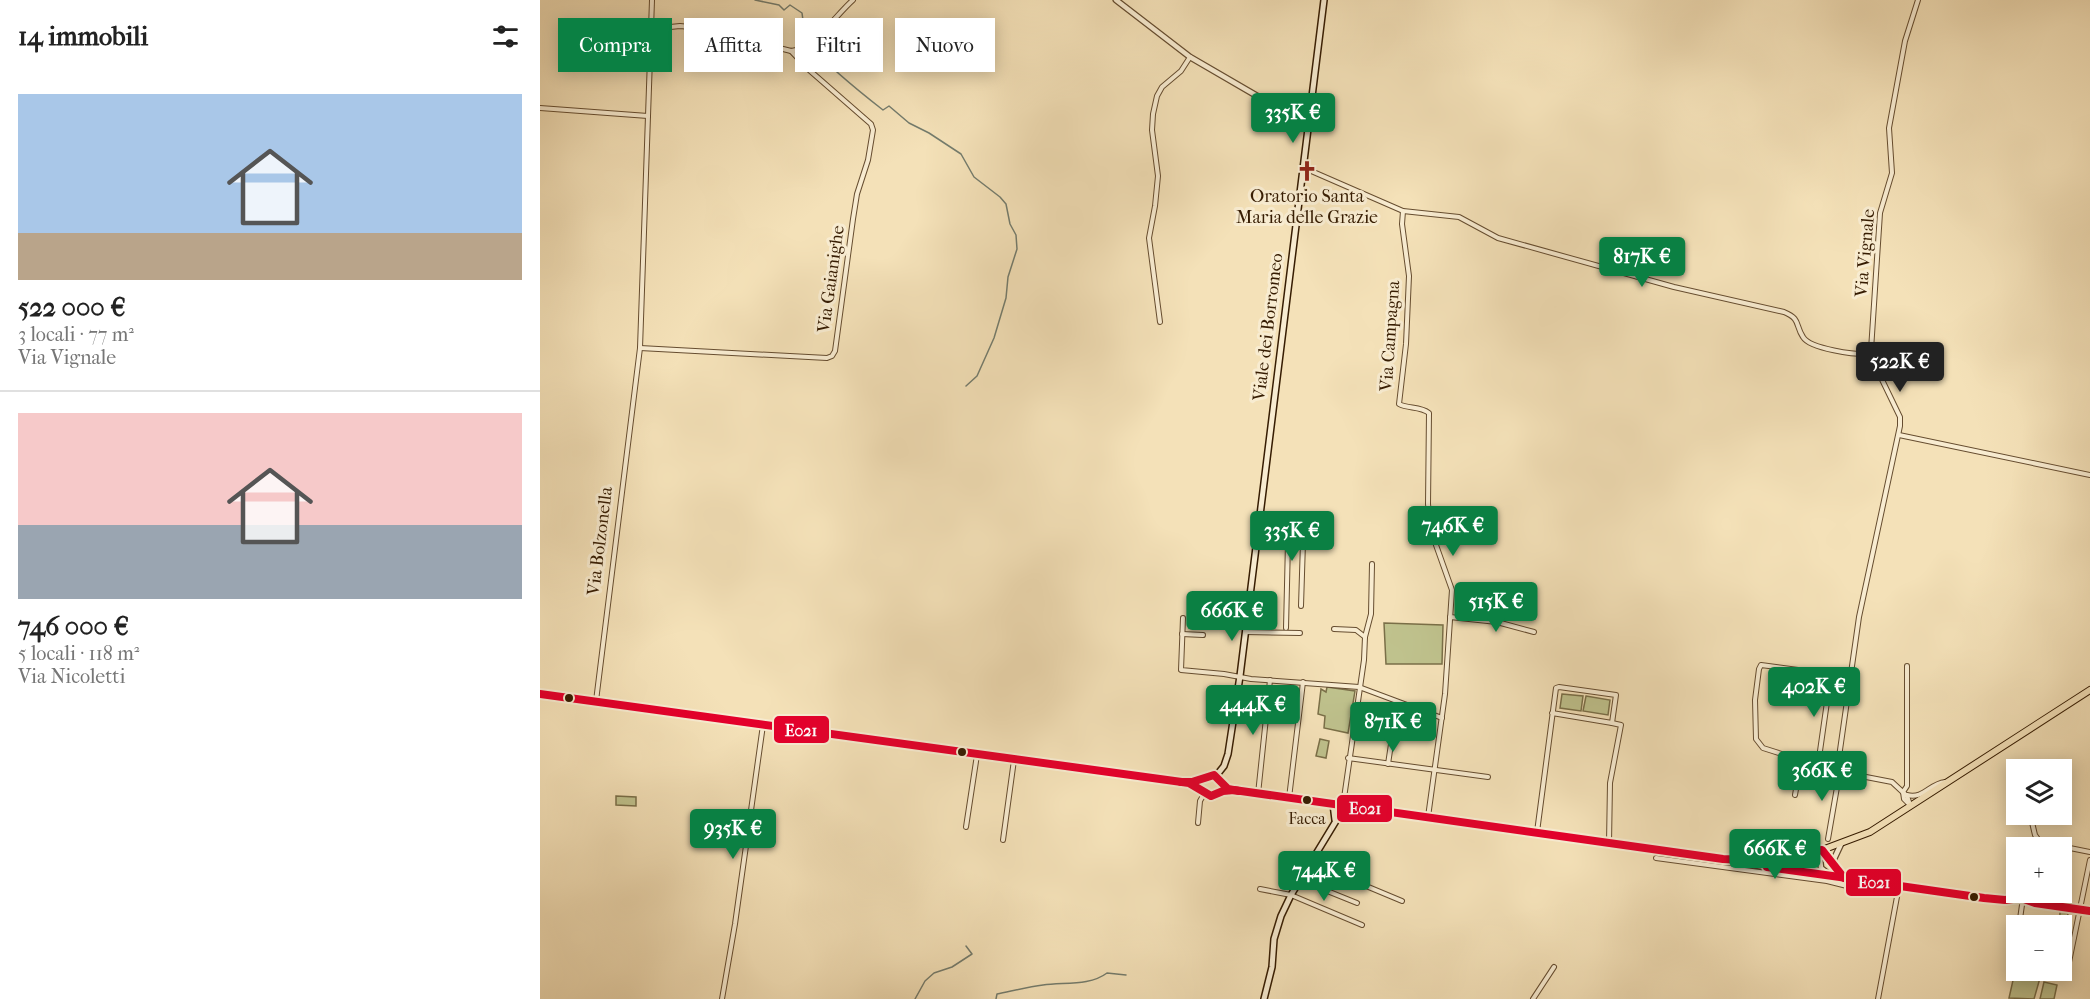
<!DOCTYPE html>
<html lang="it">
<meta charset="utf-8">
<style>
body{margin:0;font-family:"IM FELL French Canon",serif;background:#f6f6f6;color:#222;height:100vh;display:flex;flex-direction:column;font-size:22px;white-space:nowrap}
*{box-sizing:border-box;margin:0}
p{font-size:20px;color:#767676}
.icon{flex:none;width:33px;height:33px;fill:none;stroke:currentColor;stroke-width:2;stroke-linecap:round;stroke-linejoin:round}
.map{position:relative;flex:1;overflow:hidden}
.drawer{display:flex;flex-direction:column;background:#fff;width:540px}
.drawer>*{flex:none}
.top-card{position:absolute;left:18px;top:18px;width:570px;height:54px;display:flex;gap:12px}
.fabs{position:absolute;left:1466px;top:759px;display:grid;gap:12px}
.fabs a{display:grid;place-items:center;width:66px;height:66px;border-radius:0px;background:#fff;box-shadow:0 3px 15px #0003;font-size:30px}
.price{position:absolute;translate:-50% -51px;padding:0 14px;border-radius:6px;background:#0b8043;color:#fff;font-size:20px;line-height:39px;filter:drop-shadow(0 2px 3px #0008)}
.price::after{content:'';position:absolute;left:50%;top:36px;width:18px;height:14px;margin-left:-9px;background:inherit;clip-path:polygon(0 0,100% 0,50% 100%)}
.price.on{background:#222;color:#fff}
ul{padding:0;list-style:none}
li{display:grid;align-content:center;gap:12px;height:318px;padding:0 18px}
li+li{border-top:2px solid #e0e0e0}
li span{display:grid;place-items:center;height:186px;border-radius:0px;color:#555}
li>.icon{margin-inline-start:auto}
span .icon{width:108px;height:108px;fill:#fffc;stroke-width:1}
li b{font-size:26px}
h2{display:flex;justify-content:space-between;align-items:center;height:72px;padding:0 18px;font-size:26px}
.pill{padding:0 21px;border-radius:0px;background:#fff;box-shadow:0 3px 15px #0003;font-size:21px;line-height:54px}
.pill.on{background:#0b8043;color:#fff}
main{display:flex;flex:1;min-height:0}
.map>svg:first-child{display:block}
.green{fill:#bfc28d;stroke:#7a6f48;stroke-width:1.5}
.lines{fill:none;stroke-linecap:round;stroke-linejoin:round}
.stream{stroke:#747c6d;stroke-width:1.5}
.minor-casing{stroke:#664d30;stroke-width:6}
.tertiary-casing{stroke:#664d30;stroke-width:7}
.secondary-casing{stroke:#361c02;stroke-width:8}
.primary-casing{stroke:#361c02;stroke-width:8}
.minor{stroke:#f8ecd1;stroke-width:4}
.tertiary{stroke:#f8ecd1;stroke-width:4.5}
.secondary{stroke:#f8ecd1;stroke-width:5}
.primary{stroke:#f4e1b8;stroke-width:6}
.bus-1-casing{stroke:#f8ecd1;stroke-width:12}
.bus-1{stroke:#e4002b;stroke-width:8}
.bus-dot{fill:#361c02;stroke:#f8ecd1;stroke-width:2}
.labels{text-anchor:middle;dominant-baseline:central;stroke-width:6;stroke-linejoin:round;paint-order:stroke}
.bus-label{font-size:16px;fill:#361c02;stroke:#f8ecd1}
.poi-label{font-size:18px;fill:#361c02;stroke:#f8ecd1}
.street-label{font-size:18px;fill:#361c02;stroke:#f8ecd1}
.line-badge{stroke:#f8ecd1;stroke-width:2}
.badge-label{font-size:16px;text-anchor:middle;font-weight:bold;fill:#fff}
</style>
<main>
<section class="drawer">
<h2>14 immobili<svg class="icon" aria-label="filters" viewBox="0 0 24 24"><path d="M4 7h16M4 17h16"/><circle cx="9" cy="7" r="2"/><circle cx="15" cy="17" r="2"/></svg></h2>
<ul>
<li><span style="background:linear-gradient(#a9c7e8 75%,#b9a48a 0)"><svg class="icon" aria-label="home" viewBox="0 0 24 24"><path d="M3 11l9-7 9 7M6 9v11h12V9"/></svg></span><div><b>522 000 €</b><p>3 locali · 77 m²</p><p>Via Vignale</p></div></li>
<li><span style="background:linear-gradient(#f6c9c9 60%,#9aa5b1 0)"><svg class="icon" aria-label="home" viewBox="0 0 24 24"><path d="M3 11l9-7 9 7M6 9v11h12V9"/></svg></span><div><b>746 000 €</b><p>5 locali · 118 m²</p><p>Via Nicoletti</p></div></li>
</ul>
</section>
<div class="map">
<svg width="1550" height="999" viewBox="0 0 1550 999">
<rect width="100%" height="100%" fill="#f4e1b8"/>
<filter id="stains"><feTurbulence type="fractalNoise" baseFrequency=".00333" numOctaves="4"/><feColorMatrix values="0 0 0 0 .2 0 0 0 0 .09 0 0 0 0 .02 0 0 0 .5 -.17"/></filter>
<radialGradient id="worn" r=".72"><stop offset=".6" stop-color="#630" stop-opacity="0"/><stop offset="1" stop-color="#630" stop-opacity=".3"/></radialGradient>
<g class="green">
<path d="M844 623 903 625 902 664H846Z"/>
<path d="M787 687 815 691 808 733 784 728 785 716 778 714 781 689 786 692Z"/>
<path d="M1022 694 1043 696 1041 711 1020 708Z"/>
<path d="M1046 696 1070 700 1068 715 1043 711Z"/>
<path d="M780 739 789 741 786 758 776 756Z"/>
<path d="M76 796 96 797V806L76 805Z"/>
<path d="M1520 912 1528 913 1525 936 1521 935C1521 925 1519 922 1520 912Z"/>
<path d="M1476 967V970L1502 971 1494 999 1469 998Z"/>
<path d="M1504 982 1517 985 1514 999H1500Z"/>
</g>
<g class="lines">
<g class="stream">
<path d="M215 0 239 5 244 10 250 5 262 13 266 42C289 67 316 89 343 110L349 106 369 123 389 133 421 154 434 177 460 197 466 204 470 224 476 235 477 249 468 277 466 298 454 338 437 376 426 386"/>
<path d="M375 999 385 981 394 973 412 967 432 954 426 946"/>
<path d="M456 999 457 994C472 991 488 987 503 985 524 982 550 986 567 973L586 975"/>
</g>
<g class="minor-casing">
<g id="minor">
<path d="M111 29 140 26 160 28 251 51C273 49 296 15 313 0"/>
<path d="M0 108 108 116"/>
<path d="M762 167 863 211 919 217 958 238 1134 287 1244 312C1261 319 1255 325 1263 337 1270 349 1316 355 1330 354"/>
<path d="M863 211 862 224 869 276 866 344 859 404C868 409 880 406 889 413L888 504 891 531 912 590 905 694 888 817"/>
<path d="M620 322 609 238 615 206 618 176 612 130 613 114 617 96 622 87 641 71 650 57"/>
<path d="M100 348 287 358 292 356 295 351 313 219 317 194 328 160 333 130 331 124 268 69 251 51"/>
<path d="M1359 435 1550 475"/>
<path d="M717 542H763L761 606"/>
<path d="M910 617 957 622 994 632"/>
<path d="M643 618 641 670 684 674 711 679 819 687 902 718"/>
<path d="M746 628 748 542"/>
<path d="M794 629 816 630 825 637 824 660 803 805"/>
<path d="M705 632 760 633"/>
<path d="M642 634 663 635"/>
<path d="M825 637 831 614 832 564"/>
<path d="M1367 666V786L1363 792 1364 799 1370 805"/>
<path d="M1310 677 1221 665 1219 669 1215 700 1216 739 1223 748 1295 771 1352 782 1367 796 1370 805"/>
<path d="M56 701 100 348 112 0"/>
<path d="M808 758 948 777"/>
<path d="M848 764 853 731"/>
<path d="M1278 765 1291 674"/>
<path d="M718 794 730 680"/>
<path d="M1255 795 1261 760"/>
<path d="M1367 795C1384 799 1389 784 1405 782"/>
<path d="M749 798 763 682"/>
<path d="M1490 814 1495 835 1500 842 1550 852"/>
<path d="M658 823 660 801 664 794"/>
<path d="M426 827 437 755"/>
<path d="M997 832 1016 688 1019 687 1076 695 1072 723 1012 713"/>
<path d="M1288 839 1300 770 1298 764 1319 617 1360 426V417L1332 359 1331 350 1340 213 1352 173 1349 128 1365 41 1378 0"/>
<path d="M463 840 474 760"/>
<path d="M1069 843 1070 783 1081 725 1072 723"/>
<path d="M1116 858 1287 881 1311 887 1316 880"/>
<path d="M771 863 862 901"/>
<path d="M760 880 817 903"/>
<path d="M720 889 751 895 822 925"/>
<path d="M1479 926 1483 898"/>
<path d="M1470 943 1476 932"/>
<path d="M1528 967 1550 860"/>
<path d="M182 999 195 924 223 725"/>
<path d="M993 999 1014 967"/>
<path d="M1338 999 1359 886"/>
</g>
</g>
<g class="tertiary-casing">
<g id="tertiary">
<path d="M576 0 650 57 767 125"/>
<path d="M1282 850 1304 878"/>
<path d="M1282 850 1280 859 1281 868 1290 875"/>
<path d="M1191 862 1401 892 1465 900 1483 898 1495 903 1550 911"/>
<path d="M1294 867V859L1301 844"/>
</g>
</g>
<g class="secondary-casing">
<g id="secondary">
<path d="M676 776 684 766 688 754 700 676 784 0"/>
<path d="M793 804 795 820"/>
<path d="M724 999 732 967 734 939 741 916 751 895 799 816 802 805"/>
</g>
</g>
<g class="primary-casing">
<g id="primary">
<path d="M0 694 649 783 671 796 683 791 694 790 1183 859 1211 861 1239 860 1282 850 1330 832 1550 690"/>
<path d="M650 783 669 775H674L684 786 692 790"/>
</g>
</g>
<use href="#minor" class="minor"/>
<use href="#tertiary" class="tertiary"/>
<use href="#secondary" class="secondary"/>
<use href="#primary" class="primary"/>
<g class="bus-1-casing">
<g id="bus-1">
<path d="M0 694 649 783 671 796 683 791 694 790 1183 859 1225 861 1282 850 1304 878 1444 898 1465 900 1481 898 1495 903 1550 911"/>
<path d="M641 782H652L674 775 688 789 699 791"/>
<path d="M1227 867 1307 878"/>
</g>
</g>
<use href="#bus-1" class="bus-1"/>
</g>
<defs>
<g id="church-bare" transform="scale(1.62)"><path d="M-1.2-6h2.4v3.5h3.3v2.4h-3.3V6h-2.4V-.1h-3.3v-2.4h3.3Z" fill="#8f2418" stroke="#f8ecd1" stroke-width="2.5" paint-order="stroke"/></g>
</defs>
<g fill-rule="evenodd">
<use href="#church-bare" x="767" y="171"/>
</g>
<g class="bus-dot">
<circle cx="29" cy="698" r="5"/>
<circle cx="422" cy="752" r="5"/>
<circle cx="767" cy="800" r="5"/>
<circle cx="1434" cy="897" r="5"/>
</g>
<g class="labels">
<g class="bus-label">
<text x="767" y="818">Facca</text>
</g>
<g class="poi-label">
<text x="767" y="196">Oratorio Santa<tspan x="767" dy="21">Maria delle Grazie</tspan></text>
</g>
<g class="street-label">
<text transform="translate(1325 253) rotate(-85)">Via Vignale</text>
<text transform="translate(291 279) rotate(-82)">Via Gaianighe</text>
<text transform="translate(728 327) rotate(-83)">Viale dei Borromeo</text>
<text transform="translate(850 336) rotate(-86)">Via Campagna</text>
<text transform="translate(60 541) rotate(-83)">Via Bolzonella</text>
</g>
</g>
<g class="line-badge">
<rect x="233" y="715" width="57" height="29" rx="6" fill="#e4002b"/>
<rect x="796" y="794" width="57" height="29" rx="6" fill="#e4002b"/>
<rect x="1305" y="868" width="57" height="29" rx="6" fill="#e4002b"/>
</g>
<g class="badge-label">
<text x="261" y="736">E021</text>
<text x="825" y="814">E021</text>
<text x="1334" y="888">E021</text>
</g>
<rect width="100%" height="100%" filter="url(#stains)"/>
<rect width="100%" height="100%" fill="url(#worn)"/>
</svg>
<div class="fabs">
<a><svg class="icon" aria-label="layers" viewBox="0 0 24 24"><path d="M12 4l9 5-9 5-9-5zM3 14l9 5 9-5"/></svg></a>
<a>+</a>
<a>−</a>
</div>
<b class="price" style="left:753px;top:144px">335K €</b>
<b class="price" style="left:1102px;top:288px">817K €</b>
<b class="price on" style="left:1360px;top:393px">522K €</b>
<b class="price" style="left:913px;top:557px">746K €</b>
<b class="price" style="left:752px;top:562px">335K €</b>
<b class="price" style="left:956px;top:633px">515K €</b>
<b class="price" style="left:692px;top:642px">666K €</b>
<b class="price" style="left:1274px;top:718px">402K €</b>
<b class="price" style="left:713px;top:736px">444K €</b>
<b class="price" style="left:853px;top:753px">871K €</b>
<b class="price" style="left:1282px;top:802px">366K €</b>
<b class="price" style="left:193px;top:860px">935K €</b>
<b class="price" style="left:1235px;top:880px">666K €</b>
<b class="price" style="left:784px;top:902px">744K €</b>
<div class="top-card">
<a class="pill on">Compra</a>
<a class="pill">Affitta</a>
<a class="pill">Filtri</a>
<a class="pill">Nuovo</a>
</div>
</div>
</main>
